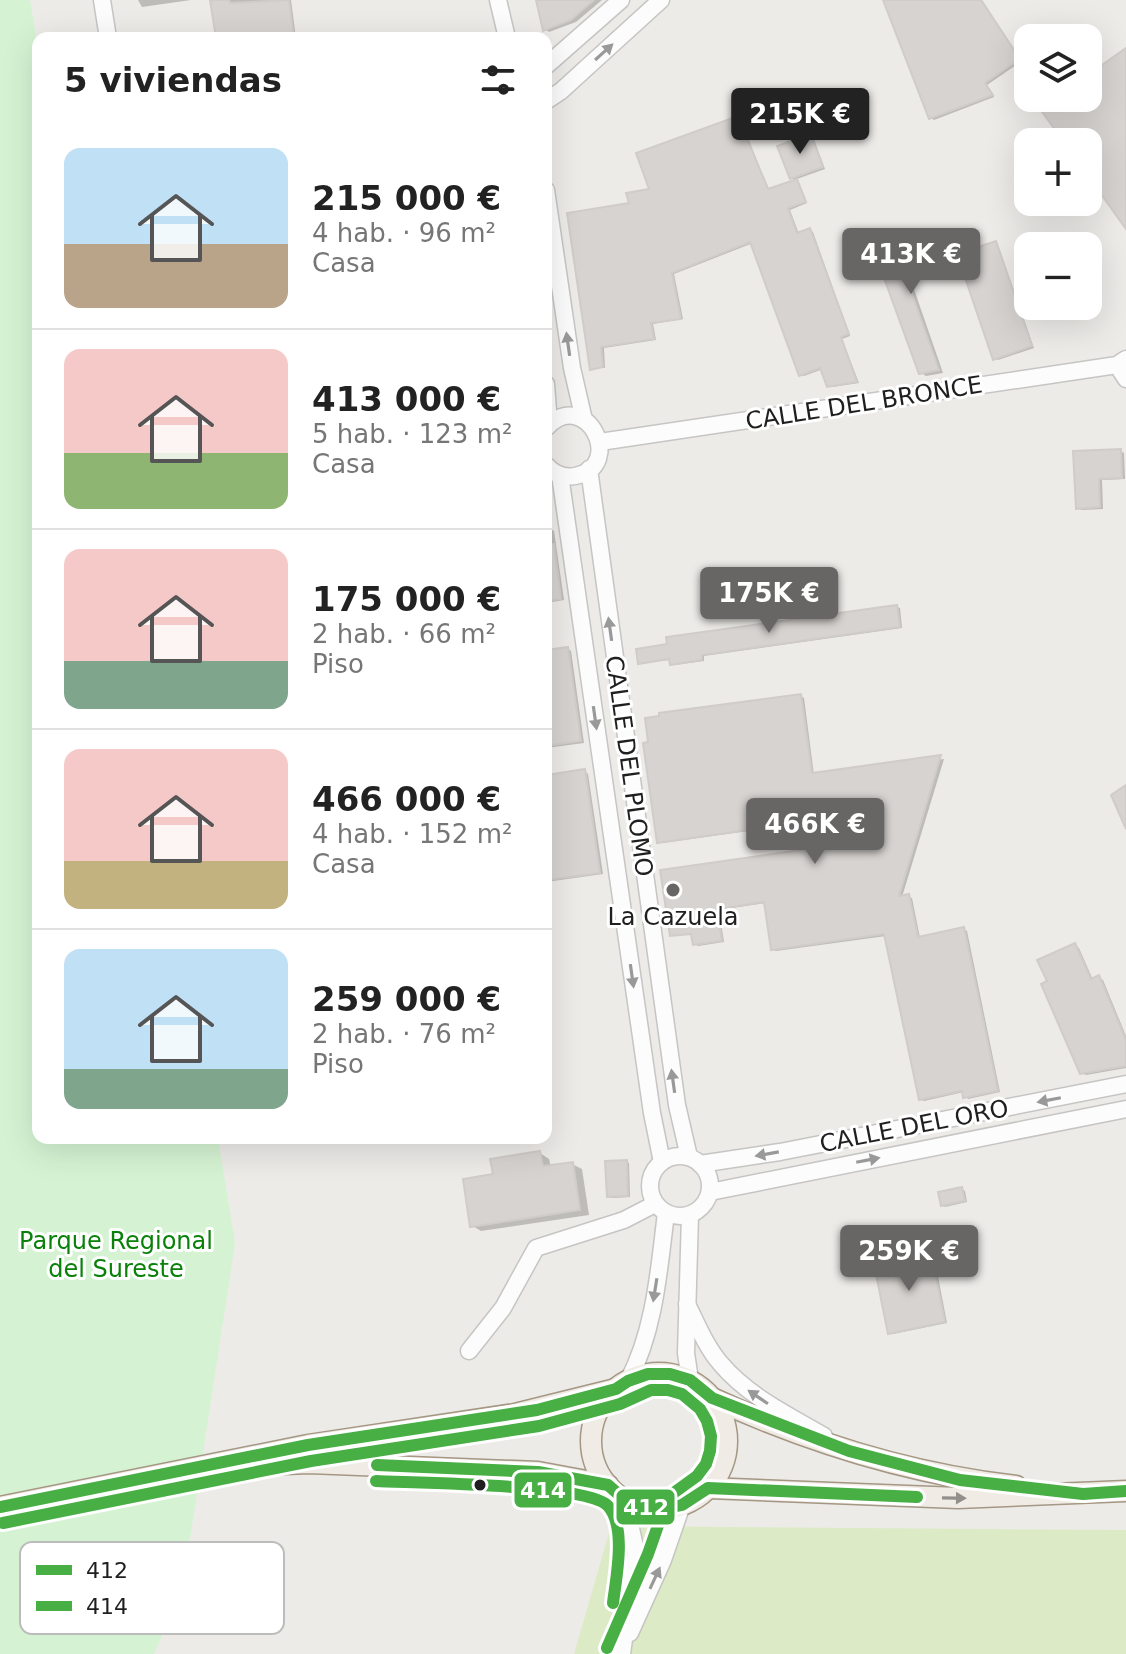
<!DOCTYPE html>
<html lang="es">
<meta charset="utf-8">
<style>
body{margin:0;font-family:"DejaVu Sans",sans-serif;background:#f2f2f2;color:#222;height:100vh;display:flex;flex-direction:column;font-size:30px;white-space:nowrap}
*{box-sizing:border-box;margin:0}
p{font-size:26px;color:#767676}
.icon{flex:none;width:44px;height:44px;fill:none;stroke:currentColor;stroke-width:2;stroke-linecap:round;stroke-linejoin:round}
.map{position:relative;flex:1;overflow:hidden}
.sheet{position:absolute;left:32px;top:32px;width:520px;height:1112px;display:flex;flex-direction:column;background:#fff;border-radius:16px;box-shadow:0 8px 32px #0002}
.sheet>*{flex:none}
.controls{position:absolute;left:1014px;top:24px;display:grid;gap:16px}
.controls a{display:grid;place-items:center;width:88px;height:88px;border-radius:16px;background:#fff;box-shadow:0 8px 32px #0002;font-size:40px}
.price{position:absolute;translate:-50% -68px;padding:0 18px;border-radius:8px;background:#676665;color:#fff;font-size:26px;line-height:52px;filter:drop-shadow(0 2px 4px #0008)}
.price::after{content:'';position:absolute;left:50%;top:48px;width:24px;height:18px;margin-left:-12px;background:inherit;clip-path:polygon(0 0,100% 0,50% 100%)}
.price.selected{background:#222;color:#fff}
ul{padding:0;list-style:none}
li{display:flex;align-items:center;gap:24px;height:200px;padding:0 32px}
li+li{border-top:2px solid #e0e0e0}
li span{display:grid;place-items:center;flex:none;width:224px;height:160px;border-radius:16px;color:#555}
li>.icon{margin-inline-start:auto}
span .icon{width:96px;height:96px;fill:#fffc;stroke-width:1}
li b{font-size:34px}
h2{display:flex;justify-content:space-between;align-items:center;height:96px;padding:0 32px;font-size:34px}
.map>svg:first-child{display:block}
.grass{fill:#dcebc6}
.park{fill:#d5f3d3}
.shadow{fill:#0003}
.building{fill:#d6d3d0;stroke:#d0ccc9;stroke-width:2}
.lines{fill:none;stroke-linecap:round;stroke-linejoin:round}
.minor-casing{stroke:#c6c5c4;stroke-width:19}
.major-casing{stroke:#a49784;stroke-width:23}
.minor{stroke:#fcfcfc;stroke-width:16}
.major{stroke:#f1ebe5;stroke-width:20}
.bus-1-casing{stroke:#fff;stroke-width:18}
.bus-2-casing{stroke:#fff;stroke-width:18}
.bus-1{stroke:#48af45;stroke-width:12}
.bus-2{stroke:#48af45;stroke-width:12}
.oneway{fill:#999}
.oneway2{fill:#928f8c}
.poi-dot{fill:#676665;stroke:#fff;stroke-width:3}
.bus-dot{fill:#1f1f1f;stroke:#fff;stroke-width:3}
.labels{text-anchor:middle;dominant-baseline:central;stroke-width:6;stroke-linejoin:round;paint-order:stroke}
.street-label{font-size:24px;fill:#1f1f1f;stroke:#fff}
.poi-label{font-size:24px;fill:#1f1f1f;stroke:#fff}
.park-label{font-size:24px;fill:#0a8109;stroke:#fff}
.key{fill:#fff;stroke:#bcbcbc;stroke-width:2}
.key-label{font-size:22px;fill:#1f1f1f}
.line-badge{stroke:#fff;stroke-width:3}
.badge-label{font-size:22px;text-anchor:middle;font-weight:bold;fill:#fff}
</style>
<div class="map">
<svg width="1126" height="1654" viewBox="0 0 1126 1654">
<rect width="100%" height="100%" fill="#edebe8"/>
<path class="grass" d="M611 1526 1126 1530V1654H574Z"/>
<path class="park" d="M0 0H30L38 48V1138H218L235 1243 182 1591 154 1654H0Z"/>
<g class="shadow">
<path d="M138 0H191L142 7Z"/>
<path d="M212 0H291L296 38H218Z"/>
<path d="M538 0H602L576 22 549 32 545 29Z"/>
<path d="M885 0H982L1022 61 987 85 994 97 934 120 931 118Z"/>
<path d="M737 119 770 191 796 181 791 178 810 136 813 137 825 169 794 180 799 183 807 203 790 210 799 234 810 231 813 232 850 336 842 339 859 383 832 387 823 369 804 376 801 375 753 243 674 274 683 319 653 324 656 340 604 348 605 368H592L632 205Z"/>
<path d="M942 236 948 239 953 253 907 269 943 373 926 376 920 372 879 258Z"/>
<path d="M995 243 998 245 1034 348 998 360 995 358Z"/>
<path d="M1120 451 1124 453 1125 479 1102 480 1103 509 1082 510 1078 508Z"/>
<path d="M551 529 554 531 564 600 546 603V530Z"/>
<path d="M897 607 900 608 902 628 704 656V661L675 665 671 660 640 662Z"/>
<path d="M568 649 571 651 584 743 546 748V652Z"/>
<path d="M801 696 804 698 814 775 944 759 902 897 912 898 920 938 963 929 967 931 1000 1092 968 1099 964 1092 924 1101 920 1099 886 936 776 951 772 949 766 903 719 910 724 942 698 946 695 944 694 935H672L662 871 880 841 876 813 662 843 658 842Z"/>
<path d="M585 771 588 774 603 874 546 882V777Z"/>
<path d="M1075 946 1079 948 1093 980 1099 978 1103 980 1126 1036V1068L1086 1075 1082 1073Z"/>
<path d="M540 1153 549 1159 551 1167 572 1164 582 1169 589 1215 481 1231 471 1225 495 1176Z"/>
<path d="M626 1162 629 1163 630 1197 612 1198 609 1196Z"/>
<path d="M962 1189 965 1191 967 1202 945 1207 943 1205Z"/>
<path d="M931 1255 934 1256 947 1323 893 1334 890 1333Z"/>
</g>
<g class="building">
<path d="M210 0H229L230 3 289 0 294 38H216Z"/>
<path d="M536 0H594L571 20 543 31Z"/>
<path d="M883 0H981L1020 59 985 83 993 95 929 119Z"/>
<path d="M1126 48V229L1088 176V142H1064L1040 109 1056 98H1088V75Z"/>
<path d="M738 116 768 189 797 179 806 202 788 208 797 233 810 228 849 334 841 337 857 382 827 387 820 368 799 376 750 242 672 273 681 319 651 323 654 339 601 347 603 367 590 370 567 213 629 203 626 193 649 189 636 153Z"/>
<path d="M811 134 823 167 790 179 777 146Z"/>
<path d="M943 234 949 251 902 266 939 370 919 374 876 256Z"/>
<path d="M996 241 1032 346 993 360 957 254Z"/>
<path d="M1121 449 1122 478 1099 479 1100 507 1076 509 1073 451Z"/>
<path d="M554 544 561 599 546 601V545Z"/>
<path d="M897 605 900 627 702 655V660L670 665 669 659 638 664 636 649 667 644 666 637Z"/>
<path d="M568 647 581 741 546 746V650Z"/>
<path d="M801 694 812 773 941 755 899 896 909 894 918 937 964 927 998 1091 963 1098 962 1091 919 1100 884 934 771 950 764 902 717 909 722 941 693 945 691 934 670 936 660 870 878 839 874 812 657 843 643 743 648 742 645 718 659 716V713Z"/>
<path d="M585 769 600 873 546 880V775Z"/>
<path d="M1126 785V829L1111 795Z"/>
<path d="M1075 943 1091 979 1099 975 1126 1040V1066L1080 1074 1041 984 1047 981 1037 960Z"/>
<path d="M540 1151 543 1166 573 1162 580 1210 470 1227 463 1179 493 1174 490 1159Z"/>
<path d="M627 1160 628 1196 607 1197 605 1161Z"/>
<path d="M962 1187 965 1201 941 1206 938 1192Z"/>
<path d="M931 1253 945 1322 888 1334 874 1264Z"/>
</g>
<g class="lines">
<g class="minor-casing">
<g id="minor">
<path d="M102 0 108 38"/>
<path d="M498 0 507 38"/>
<path d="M546 66 621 0"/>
<path d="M546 101 561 91 661 0"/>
<path d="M546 190 572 368 584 420"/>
<path d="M1117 365 1126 379"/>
<path d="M546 384 549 424"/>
<path d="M546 428C586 385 627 467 575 476 563 478 553 473 546 465"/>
<path d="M600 442 1117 365 1126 359"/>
<path d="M589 469 677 1105 689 1157"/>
<path d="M560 475 652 1113 662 1162"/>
<circle cx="680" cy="1186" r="30"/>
<path d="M700 1164 780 1152 1126 1084"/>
<path d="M710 1192 1126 1109"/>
<path d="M687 1304C697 1324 706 1347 721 1364 748 1396 788 1415 824 1436"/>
<path d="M469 1351 503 1308 536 1248 624 1220 655 1204"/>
<path d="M690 1380 686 1353 690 1215"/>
<path d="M628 1381C655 1330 659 1269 666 1213"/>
<path d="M630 1633 663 1560 682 1505"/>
<path d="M622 1654 636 1552 625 1500"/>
</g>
</g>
<g class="major-casing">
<g id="major">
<circle cx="659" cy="1441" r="68"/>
<path d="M712 1398C808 1442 911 1474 1016 1486"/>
<path d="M261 1465 309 1463 538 1472 608 1485"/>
<path d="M708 1488 958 1498 1126 1491"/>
<path d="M0 1507 308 1445 515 1414 616 1389"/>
</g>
</g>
<use href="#minor" class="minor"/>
<use href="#major" class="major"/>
<g class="bus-1-casing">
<g id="bus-1">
<path d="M377 1465 538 1472 608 1485 625 1500 643 1507 663 1509 682 1505 708 1488 917 1497"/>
<path d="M0 1507 308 1445 537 1410 616 1389 628 1381 648 1374H670L690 1380 712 1398 849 1451 960 1480 1083 1494 1126 1491"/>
</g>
</g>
<g class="bus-2-casing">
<g id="bus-2">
<path d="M376 1481C414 1483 588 1484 608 1506 627 1527 616 1578 613 1603"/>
<path d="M3 1523 311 1461 539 1426 620 1404 651 1390H668L682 1394 700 1409 707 1421 711 1436 710 1451 706 1464 697 1476 668 1497 648 1554 607 1648"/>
</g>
</g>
<use href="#bus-1" class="bus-1"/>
<use href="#bus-2" class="bus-2"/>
</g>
<defs><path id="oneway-solid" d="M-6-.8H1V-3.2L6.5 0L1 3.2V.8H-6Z" transform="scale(2)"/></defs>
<g class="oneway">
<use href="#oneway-solid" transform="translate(604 52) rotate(-42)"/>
<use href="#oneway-solid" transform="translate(568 344) rotate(-98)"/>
<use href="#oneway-solid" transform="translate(610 629) rotate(-98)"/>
<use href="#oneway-solid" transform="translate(595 718) rotate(82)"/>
<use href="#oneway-solid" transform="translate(632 976) rotate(82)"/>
<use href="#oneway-solid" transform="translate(673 1081) rotate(-98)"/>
<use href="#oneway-solid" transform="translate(1049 1100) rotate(169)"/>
<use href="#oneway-solid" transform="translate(767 1154) rotate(170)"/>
<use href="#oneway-solid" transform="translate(868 1160) rotate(-11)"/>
<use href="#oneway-solid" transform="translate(655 1290) rotate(99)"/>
<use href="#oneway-solid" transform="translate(758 1397) rotate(-146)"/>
<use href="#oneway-solid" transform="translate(655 1578) rotate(-65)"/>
</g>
<use class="oneway2" href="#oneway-solid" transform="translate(954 1498) rotate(1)"/>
<circle class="poi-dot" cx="673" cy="890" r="8"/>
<circle class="bus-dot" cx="480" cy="1485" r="7"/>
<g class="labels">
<g class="street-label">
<text transform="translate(864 403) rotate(-9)">CALLE DEL BRONCE</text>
<text transform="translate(629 766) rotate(82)">CALLE DEL PLOMO</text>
<text transform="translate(914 1126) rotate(-11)">CALLE DEL ORO</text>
</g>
<g class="poi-label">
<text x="673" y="917">La Cazuela</text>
</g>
<g class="park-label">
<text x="116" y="1241">Parque Regional<tspan x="116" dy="28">del Sureste</tspan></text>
</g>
</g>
<rect x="20" y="1542" width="264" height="92" rx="12" class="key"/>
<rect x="36" y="1565" width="36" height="10" fill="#48af45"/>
<rect x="36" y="1601" width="36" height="10" fill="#48af45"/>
<g class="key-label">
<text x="86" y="1578">412</text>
<text x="86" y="1614">414</text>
</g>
<g class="line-badge">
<rect x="513" y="1471" width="60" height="38" rx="8" fill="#48af45"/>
<rect x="615" y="1488" width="61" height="38" rx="8" fill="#48af45"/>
</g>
<g class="badge-label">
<text x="543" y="1498">414</text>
<text x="646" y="1515">412</text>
</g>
</svg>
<div class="controls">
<a><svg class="icon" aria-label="layers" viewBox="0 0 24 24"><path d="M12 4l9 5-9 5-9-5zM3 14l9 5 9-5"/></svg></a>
<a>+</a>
<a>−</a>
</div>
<b class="price selected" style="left:800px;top:156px">215K €</b>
<b class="price" style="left:911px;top:296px">413K €</b>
<b class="price" style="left:769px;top:635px">175K €</b>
<b class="price" style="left:815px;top:866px">466K €</b>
<b class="price" style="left:909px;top:1293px">259K €</b>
<section class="sheet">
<h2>5 viviendas<svg class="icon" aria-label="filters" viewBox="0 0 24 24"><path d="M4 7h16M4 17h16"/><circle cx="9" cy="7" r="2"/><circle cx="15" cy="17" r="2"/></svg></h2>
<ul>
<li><span style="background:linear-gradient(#bfe0f5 60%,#b9a48a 0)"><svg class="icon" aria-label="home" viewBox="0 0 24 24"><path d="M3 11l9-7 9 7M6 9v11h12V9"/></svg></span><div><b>215 000 €</b><p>4 hab. · 96 m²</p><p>Casa</p></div></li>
<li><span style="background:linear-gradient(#f6c9c9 65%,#8fb573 0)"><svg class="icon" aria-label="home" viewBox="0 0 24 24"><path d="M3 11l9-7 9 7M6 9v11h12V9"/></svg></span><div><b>413 000 €</b><p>5 hab. · 123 m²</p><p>Casa</p></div></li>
<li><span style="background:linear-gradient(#f6c9c9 70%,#7fa58c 0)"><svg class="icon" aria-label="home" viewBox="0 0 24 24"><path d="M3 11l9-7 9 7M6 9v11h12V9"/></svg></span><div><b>175 000 €</b><p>2 hab. · 66 m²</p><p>Piso</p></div></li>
<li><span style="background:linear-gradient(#f6c9c9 70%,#c2b280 0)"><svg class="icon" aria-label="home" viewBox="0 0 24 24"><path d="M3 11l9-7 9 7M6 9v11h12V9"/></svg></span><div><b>466 000 €</b><p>4 hab. · 152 m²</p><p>Casa</p></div></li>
<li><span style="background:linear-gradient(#bfe0f5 75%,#7fa58c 0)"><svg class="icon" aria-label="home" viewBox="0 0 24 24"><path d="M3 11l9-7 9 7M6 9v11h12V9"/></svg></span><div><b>259 000 €</b><p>2 hab. · 76 m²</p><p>Piso</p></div></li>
</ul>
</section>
</div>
